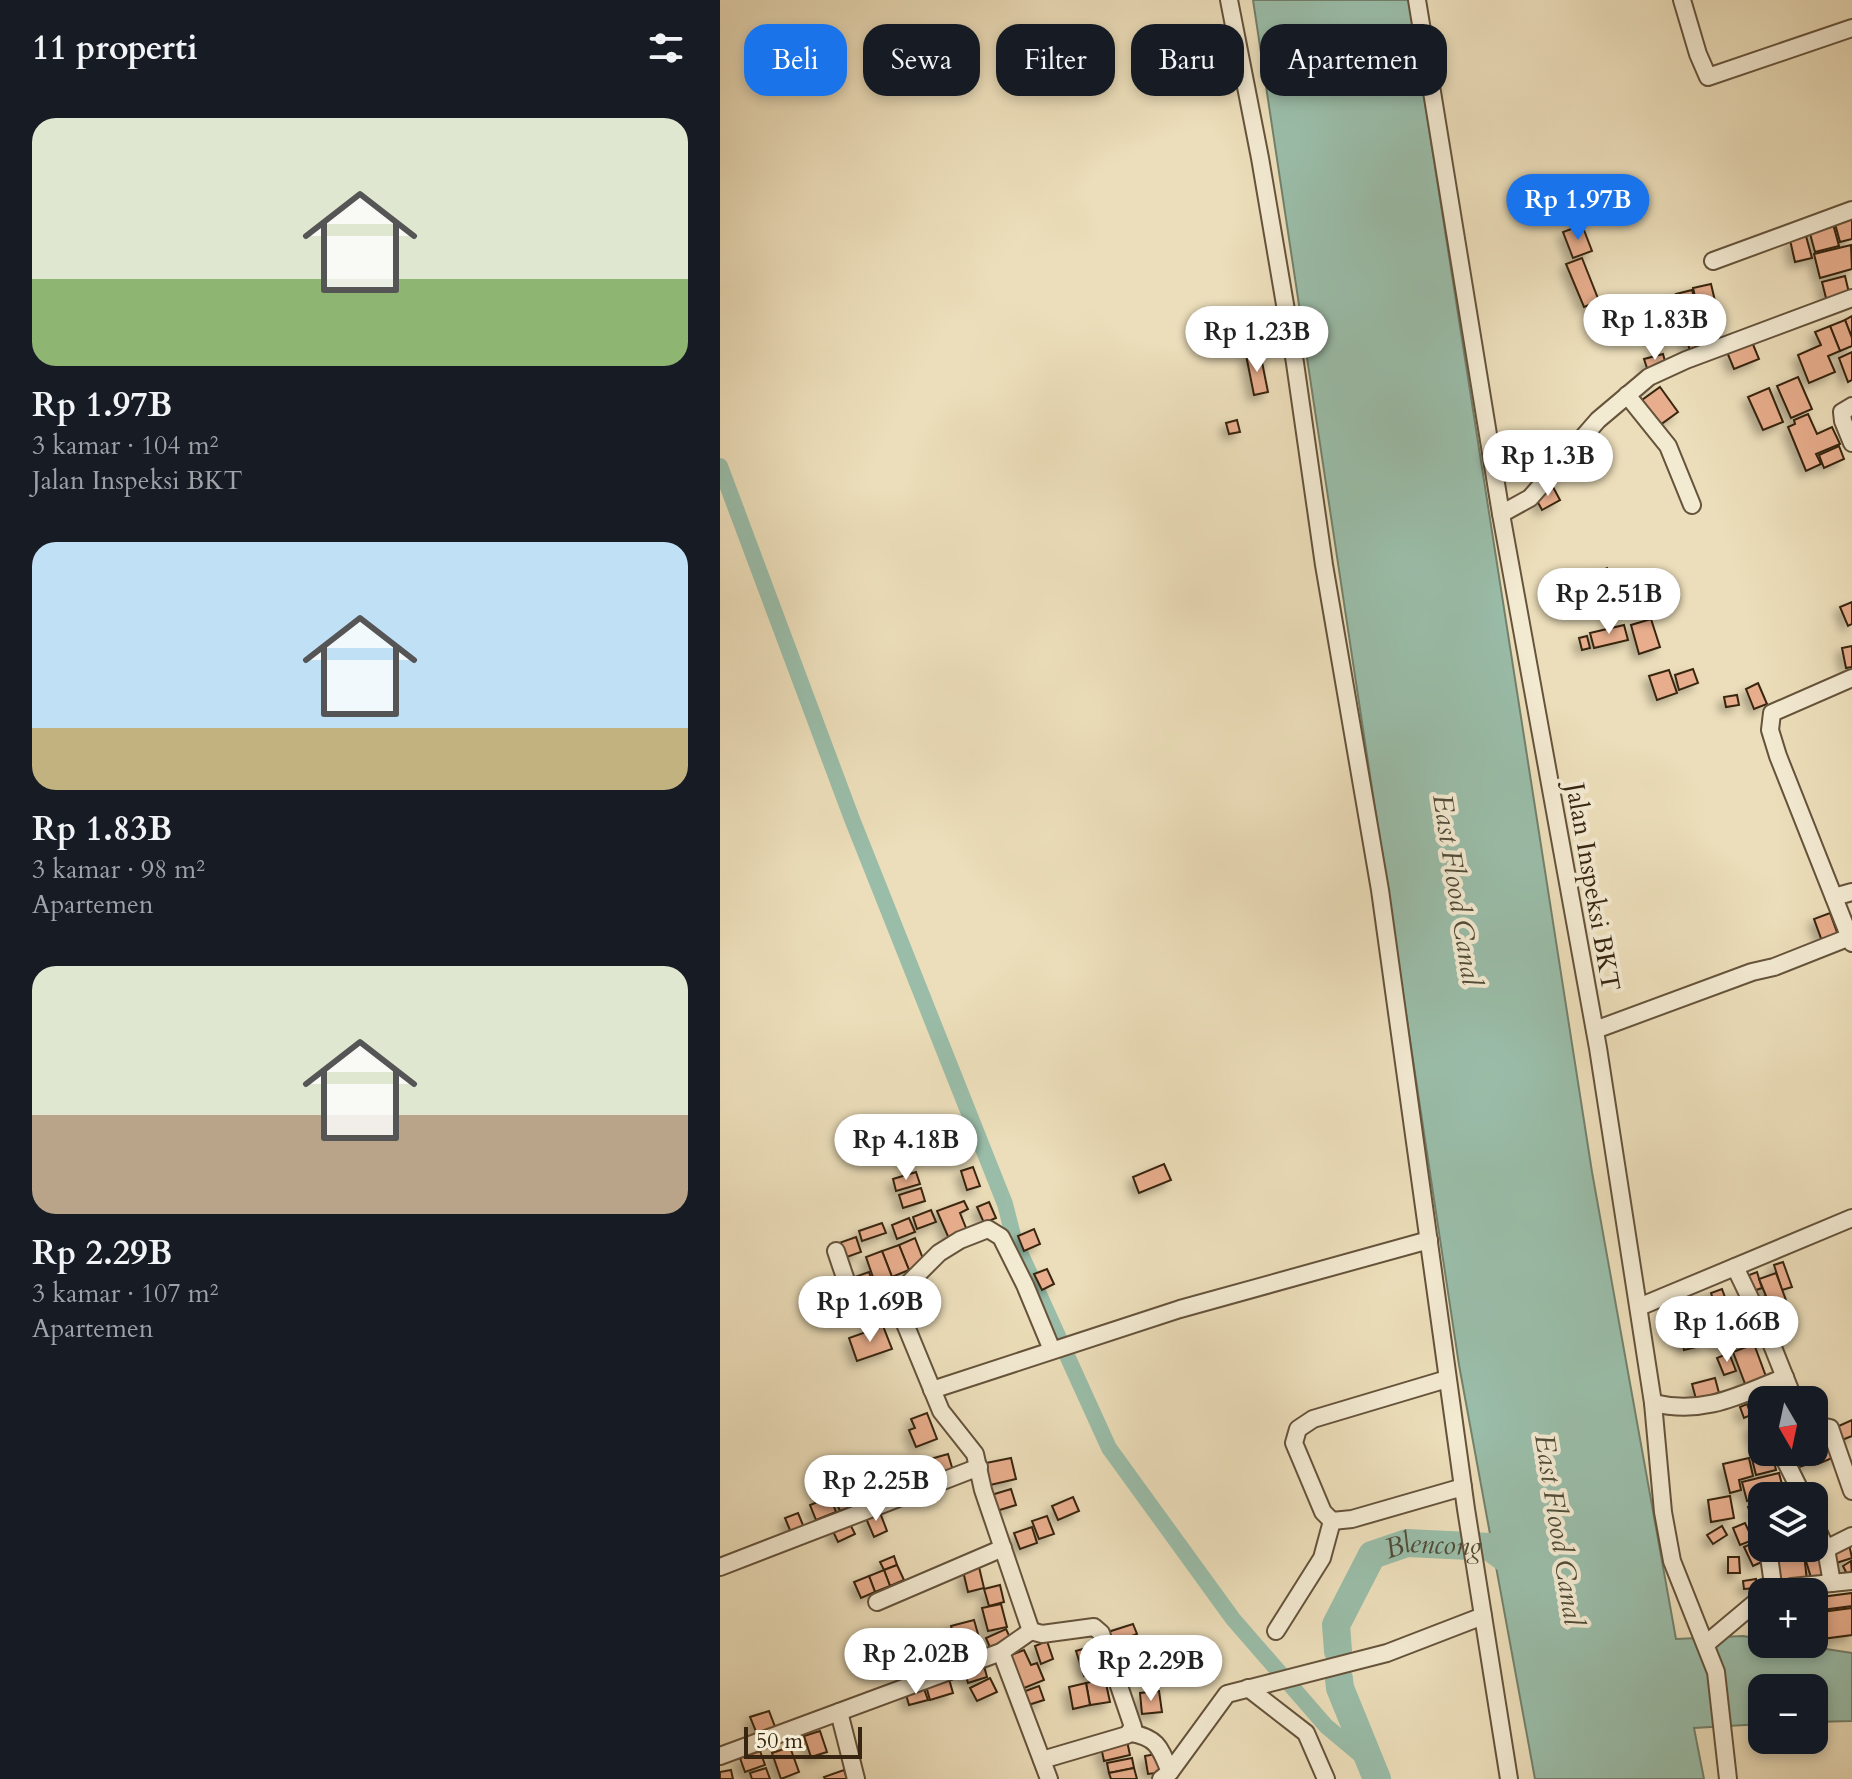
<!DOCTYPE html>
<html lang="id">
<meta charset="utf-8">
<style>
body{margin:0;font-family:Cardo,serif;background:#20242c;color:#f1f3f6;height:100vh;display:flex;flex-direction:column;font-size:30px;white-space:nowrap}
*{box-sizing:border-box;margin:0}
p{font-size:26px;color:#9ea1a6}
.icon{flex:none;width:44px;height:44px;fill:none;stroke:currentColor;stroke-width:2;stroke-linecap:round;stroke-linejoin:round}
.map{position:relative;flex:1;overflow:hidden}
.side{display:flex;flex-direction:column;background:#171b24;width:720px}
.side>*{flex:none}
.top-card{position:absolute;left:24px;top:24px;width:760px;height:72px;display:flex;gap:16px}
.needle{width:52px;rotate:171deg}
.buttons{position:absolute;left:1028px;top:1386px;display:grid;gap:16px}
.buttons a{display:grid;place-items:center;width:80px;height:80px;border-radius:16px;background:#171b24;box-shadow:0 4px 12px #0003;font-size:40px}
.scale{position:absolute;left:24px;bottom:20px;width:118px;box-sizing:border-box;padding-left:8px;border:4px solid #382511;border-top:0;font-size:22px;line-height:28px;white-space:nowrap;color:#382511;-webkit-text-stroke:6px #f3ead2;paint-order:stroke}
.price{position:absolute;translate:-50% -68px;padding:0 18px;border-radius:28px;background:#fff;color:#222;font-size:26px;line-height:52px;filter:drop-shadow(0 2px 4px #0008)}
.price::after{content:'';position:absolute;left:50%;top:48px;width:24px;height:18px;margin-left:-12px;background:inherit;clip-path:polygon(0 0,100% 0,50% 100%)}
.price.current{background:#1a73e8;color:#fff}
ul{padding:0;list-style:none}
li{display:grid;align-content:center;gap:16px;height:424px;padding:0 32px}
li span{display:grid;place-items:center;height:248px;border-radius:24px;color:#555}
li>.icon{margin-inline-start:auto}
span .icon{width:144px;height:144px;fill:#fffc;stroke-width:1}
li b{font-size:34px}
h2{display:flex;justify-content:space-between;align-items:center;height:96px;padding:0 32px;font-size:34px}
.chip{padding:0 28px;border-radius:24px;background:#171b24;box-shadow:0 4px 12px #0003;font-size:28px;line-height:72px}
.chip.current{background:#1a73e8;color:#fff}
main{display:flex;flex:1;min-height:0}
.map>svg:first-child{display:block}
.water{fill:#9abda9;stroke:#73806c;stroke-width:2}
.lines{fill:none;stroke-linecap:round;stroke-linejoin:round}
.canal{stroke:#9abda9;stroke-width:16}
.river{stroke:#9abda9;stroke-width:28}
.building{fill:#e7ad8c;stroke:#382511;stroke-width:2;filter:url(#shadow)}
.minor-casing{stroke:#65533b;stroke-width:20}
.minor{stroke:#f3ead2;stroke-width:16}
.labels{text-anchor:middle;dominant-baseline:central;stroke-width:8;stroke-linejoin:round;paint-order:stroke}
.street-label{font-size:26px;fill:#382511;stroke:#f3ead2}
.water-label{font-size:28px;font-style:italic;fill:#504b37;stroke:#f3ead2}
</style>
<main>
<section class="side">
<h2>11 properti<svg class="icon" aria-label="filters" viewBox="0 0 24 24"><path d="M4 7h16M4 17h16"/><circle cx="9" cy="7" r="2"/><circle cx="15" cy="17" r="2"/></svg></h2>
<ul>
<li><span style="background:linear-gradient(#dfe7d0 65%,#8fb573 0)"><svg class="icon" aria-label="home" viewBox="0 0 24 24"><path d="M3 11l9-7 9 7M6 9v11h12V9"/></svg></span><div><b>Rp 1.97B</b><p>3 kamar · 104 m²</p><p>Jalan Inspeksi BKT</p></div></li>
<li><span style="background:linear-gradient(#bfe0f5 75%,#c2b280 0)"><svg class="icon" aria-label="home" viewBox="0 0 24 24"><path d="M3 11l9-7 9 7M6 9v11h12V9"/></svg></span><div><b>Rp 1.83B</b><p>3 kamar · 98 m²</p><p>Apartemen</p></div></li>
<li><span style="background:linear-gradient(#dfe7d0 60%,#b9a48a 0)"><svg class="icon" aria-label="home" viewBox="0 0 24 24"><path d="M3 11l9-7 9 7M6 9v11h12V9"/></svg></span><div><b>Rp 2.29B</b><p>3 kamar · 107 m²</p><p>Apartemen</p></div></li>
</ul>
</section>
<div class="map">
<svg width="1132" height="1779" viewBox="0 0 1132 1779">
<defs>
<filter id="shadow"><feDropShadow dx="-5.5" dy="5.5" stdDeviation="4" flood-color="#0004"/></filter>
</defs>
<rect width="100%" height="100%" fill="#ecdeba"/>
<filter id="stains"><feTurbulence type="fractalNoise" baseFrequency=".0025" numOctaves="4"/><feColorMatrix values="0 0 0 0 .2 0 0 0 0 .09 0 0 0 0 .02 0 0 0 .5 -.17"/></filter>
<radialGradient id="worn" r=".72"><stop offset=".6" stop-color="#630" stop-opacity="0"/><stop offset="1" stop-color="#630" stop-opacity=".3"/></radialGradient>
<path class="water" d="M533 0H689L872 1172 956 1639 1023 1636 1042 1639V1644H1074L1132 1653V1721L1094 1722V1688H1042V1724L974 1728 984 1779H815L739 1365Z"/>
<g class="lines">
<path class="canal" d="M0 466 132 819 285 1204 294 1239 389 1448 513 1619 606 1726 649 1762"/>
<g class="river">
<path id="s1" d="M618 1651 616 1625 652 1555 687 1543 770 1547 801 1570"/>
<path d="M619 1679 620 1688 657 1779"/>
</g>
</g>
<g class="building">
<path d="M1132 215V239L1120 242 1114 220Z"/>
<path d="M1113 224 1119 246 1095 252 1089 230Z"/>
<path d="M862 225 872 251 853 258 843 232Z"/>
<path d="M1086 236 1092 258 1075 262 1070 240Z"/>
<path d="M1131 245 1132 269 1100 278 1094 254Z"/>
<path d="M862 258 879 301 864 307 846 264Z"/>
<path d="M1125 276 1130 297 1107 302 1102 282Z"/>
<path d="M991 284 995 301 977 305 973 288Z"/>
<path d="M972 290 976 303 960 307 956 294Z"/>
<path d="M977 304 986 348 970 352 960 308Z"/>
<path d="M1132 316V338L1125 320Z"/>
<path d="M1125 320 1132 338V346L1120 351 1110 326Z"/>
<path d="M1110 326 1120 351 1108 356 1115 372 1089 383 1078 355 1101 345 1095 332Z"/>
<path d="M1032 342 1039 359 1014 369 1007 352Z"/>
<path d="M540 352 548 392 534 395 526 355Z"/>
<path d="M1132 352V380L1128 382 1119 358Z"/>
<path d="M943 354 946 365 928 371 924 359Z"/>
<path d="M1078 377 1092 409 1071 418 1057 386Z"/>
<path d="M940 387 958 412 940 425 922 400Z"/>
<path d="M1049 388 1063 422 1043 430 1028 397Z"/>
<path d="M1088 414 1097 434 1112 427 1120 444 1096 454 1101 464 1086 471 1068 427 1075 424 1074 420Z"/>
<path d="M517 420 520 432 509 434 506 423Z"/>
<path d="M1119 446 1124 459 1104 468 1099 455Z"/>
<path d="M833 487 840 500 822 510 815 497Z"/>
<path d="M887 568 892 581 868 592 862 580Z"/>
<path d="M1132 602V624L1128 626 1120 607Z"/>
<path d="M931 619 940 647 919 654 911 625Z"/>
<path d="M904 625 908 640 874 648 870 633Z"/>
<path d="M867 636 870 648 862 650 859 638Z"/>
<path d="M1132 646V667L1126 668 1122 648Z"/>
<path d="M973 669 978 683 959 690 955 675Z"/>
<path d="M949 670 957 693 937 700 929 676Z"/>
<path d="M1038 683 1047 704 1034 709 1026 689Z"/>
<path d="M1017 695 1019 705 1006 707 1004 697Z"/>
<path d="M1110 913 1118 935 1102 941 1094 919Z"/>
<path d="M444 1164 451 1180 419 1193 413 1177Z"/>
<path d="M253 1167 260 1186 247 1190 241 1171Z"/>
<path d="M196 1172 200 1184 176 1191 173 1179Z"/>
<path d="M201 1188 205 1201 183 1208 179 1195Z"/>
<path d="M244 1201 248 1209 240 1213 248 1233 230 1241 217 1211Z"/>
<path d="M269 1202 276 1218 264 1223 257 1207Z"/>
<path d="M211 1210 216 1222 197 1229 193 1217Z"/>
<path d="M189 1218 195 1232 177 1239 172 1225Z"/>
<path d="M162 1223 166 1233 142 1241 139 1231Z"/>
<path d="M314 1229 320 1244 304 1251 298 1236Z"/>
<path d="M136 1237 141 1252 124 1258 119 1243Z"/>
<path d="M195 1238 205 1264 189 1270 179 1245Z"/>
<path d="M179 1245 189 1270 172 1277 162 1251Z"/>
<path d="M162 1251 172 1277 155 1283 146 1257Z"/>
<path d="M1063 1262 1072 1287 1062 1290 1054 1265Z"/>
<path d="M327 1269 334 1284 322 1290 314 1274Z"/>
<path d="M149 1272 156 1293 136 1300 129 1279Z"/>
<path d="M1037 1272 1042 1288 1030 1292 1024 1277Z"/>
<path d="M1056 1273 1067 1303 1039 1313 1035 1300 1046 1296 1039 1279Z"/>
<path d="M1002 1289 1012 1317 1000 1321 991 1293Z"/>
<path d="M974 1300 984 1345 964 1350 954 1305Z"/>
<path d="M1022 1317 1027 1329 1009 1336 1005 1323Z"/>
<path d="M1002 1324 1008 1341 997 1346 990 1328Z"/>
<path d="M163 1326 172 1349 137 1361 129 1338Z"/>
<path d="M1027 1329 1032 1342 1014 1348 1009 1336Z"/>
<path d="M1034 1344 1048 1382 1027 1389 1013 1352Z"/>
<path d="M1009 1353 1016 1371 1004 1375 997 1358Z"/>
<path d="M995 1378 999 1393 976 1399 972 1384Z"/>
<path d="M1062 1385 1067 1400 1042 1401 1039 1392Z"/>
<path d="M1027 1404 1031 1415 1024 1418 1020 1407Z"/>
<path d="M207 1413 217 1439 196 1447 189 1430 195 1428 191 1419Z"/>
<path d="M1132 1420V1436L1117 1442 1112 1429Z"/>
<path d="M1042 1422V1443L1035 1445 1029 1427Z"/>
<path d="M1109 1437 1117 1456 1098 1464 1094 1452V1444Z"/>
<path d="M1044 1452H1052L1056 1470 1036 1475 1031 1455Z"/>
<path d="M1065 1452H1091L1094 1462 1076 1468Z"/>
<path d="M228 1454 234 1474 206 1482 200 1462Z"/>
<path d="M291 1458 296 1479 270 1485 266 1463Z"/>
<path d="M1029 1458 1033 1476 1019 1480 1021 1490 1010 1493 1003 1464Z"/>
<path d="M1059 1473 1064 1492 1027 1501 1022 1482Z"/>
<path d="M134 1488 140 1503 120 1511 114 1496Z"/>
<path d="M291 1489 296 1505 273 1512 268 1496Z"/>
<path d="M1010 1496 1014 1518 991 1522 988 1500Z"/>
<path d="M110 1497 116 1512 96 1520 90 1505Z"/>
<path d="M353 1497 359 1511 338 1520 332 1506Z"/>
<path d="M1042 1504V1514L1031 1516 1028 1507Z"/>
<path d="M159 1510 167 1531 154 1537 145 1516Z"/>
<path d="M78 1513 85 1530 72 1535 65 1518Z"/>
<path d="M327 1516 334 1534 319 1539 312 1521Z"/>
<path d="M128 1520 135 1534 118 1542 111 1527Z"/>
<path d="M1025 1523 1033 1540 1020 1545 1013 1528Z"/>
<path d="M1002 1526 1007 1535 993 1544 987 1535Z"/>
<path d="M312 1527 317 1543 300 1549 294 1533Z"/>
<path d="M1035 1542 1044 1561 1033 1566 1024 1547Z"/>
<path d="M1129 1544 1132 1558 1113 1564 1109 1551Z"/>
<path d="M1044 1548H1084V1550L1044 1553Z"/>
<path d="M1084 1554 1087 1581 1057 1584 1054 1558Z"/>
<path d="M174 1556 177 1565 164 1570 160 1562Z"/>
<path d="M1100 1556 1108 1579 1093 1584 1086 1561Z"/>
<path d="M1008 1557H1019L1020 1573H1008Z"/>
<path d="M1131 1561 1132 1576 1129 1578 1123 1566Z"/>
<path d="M177 1565 184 1580 170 1586 164 1570Z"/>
<path d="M259 1567 264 1588 248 1592 243 1571Z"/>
<path d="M164 1570 170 1586 155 1592 149 1576Z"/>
<path d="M149 1576 155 1592 141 1598 134 1582Z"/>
<path d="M1036 1579 1037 1588 1024 1589 1023 1581Z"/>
<path d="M280 1585 284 1602 269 1606 264 1589Z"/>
<path d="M1132 1593V1606L1094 1611V1598Z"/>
<path d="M281 1604 287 1627 268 1631 262 1608Z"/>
<path d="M1132 1608V1635L1094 1640V1613Z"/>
<path d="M254 1620 262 1648 239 1655 231 1626Z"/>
<path d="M413 1624 417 1634 409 1637 418 1665 401 1670 388 1632Z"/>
<path d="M286 1629 292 1642 271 1650 266 1638Z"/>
<path d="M327 1641 333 1659 321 1664 315 1646Z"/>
<path d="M373 1646 381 1671 364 1676 356 1651Z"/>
<path d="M304 1650 311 1665 317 1663 324 1680 299 1690 286 1657Z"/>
<path d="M264 1666 267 1677 248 1683 245 1673Z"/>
<path d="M270 1678 277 1692 257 1701 250 1688Z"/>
<path d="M229 1679 233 1693 210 1700 206 1686Z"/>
<path d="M385 1679 390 1702 370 1705 366 1683Z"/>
<path d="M366 1683 370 1705 353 1709 349 1687Z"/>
<path d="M203 1686 208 1700 189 1705 185 1691Z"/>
<path d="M319 1686 324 1700 305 1706 300 1693Z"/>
<path d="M439 1691 442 1712 422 1714 420 1693Z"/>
<path d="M49 1711 57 1732 39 1739 30 1717Z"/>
<path d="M100 1731 107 1752 91 1757 84 1736Z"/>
<path d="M407 1741 410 1755 384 1761 381 1747Z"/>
<path d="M70 1747 79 1772 61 1779 52 1753Z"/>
<path d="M40 1751 45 1765 25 1772 20 1758Z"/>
<path d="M441 1753 444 1772 428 1774 425 1756Z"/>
<path d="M412 1758 414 1768 389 1773 387 1763Z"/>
<path d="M46 1768 50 1779H32L30 1773Z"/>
<path d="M414 1768 417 1779H391L389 1773Z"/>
<path d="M11 1770 13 1779H0V1772Z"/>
<path d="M124 1770 127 1779H105L104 1777Z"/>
</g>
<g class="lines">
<g class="minor-casing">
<g id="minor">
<path d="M509 0 540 158 575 363 604 565 660 890 746 1509 789 1779"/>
<path d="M697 0 781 514 878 1048 933 1403 943 1512 952 1561 996 1672 1008 1779"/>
<path d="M962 0 978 54 988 77 1132 28"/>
<path d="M993 261 1132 210"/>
<path d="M907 395 948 446 972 505"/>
<path d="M1132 406 1122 412 1123 421 1132 443"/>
<path d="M781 514 810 498 878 420 929 377 966 360 1132 298"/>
<path d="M1132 678 1052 713 1050 730 1058 756 1132 943"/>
<path d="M1114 897 1132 892"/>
<path d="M875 1030 1032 972 1054 967 1130 937"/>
<path d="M116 1251 133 1301 139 1304 178 1294 219 1253 240 1240 268 1229 281 1237 305 1285 332 1350"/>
<path d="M1015 1267 1050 1340 1074 1400"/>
<path d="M919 1307 1132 1218"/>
<path d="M212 1390 460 1309 709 1240"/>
<path d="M933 1403C984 1415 1018 1396 1065 1377"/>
<path d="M1094 1430 1105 1427 1110 1428 1132 1491"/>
<path d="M1061 1452 1083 1496"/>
<path d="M612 1521 632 1519 743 1487"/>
<path d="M1094 1522 1106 1549 1112 1583"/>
<path d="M1106 1549 1132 1536"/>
<path d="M1049 1556 1054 1592"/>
<path d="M0 1567 259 1467"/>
<path d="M1054 1592 1072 1587 1132 1581"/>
<path d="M157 1602 283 1548"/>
<path d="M311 1631 322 1634 374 1627 381 1633 413 1727 407 1735 322 1760"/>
<path d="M556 1631 602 1558 612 1521 603 1512 574 1443 578 1429 593 1419 727 1379"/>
<path d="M986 1644 1042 1597"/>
<path d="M281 1652 329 1779"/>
<path d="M528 1688 586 1733 606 1779"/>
<path d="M119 1712 136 1779"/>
<path d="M411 1733C438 1738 440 1748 450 1772"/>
<path d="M0 1756 281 1652 311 1631 263 1490 255 1454 221 1411 181 1314 178 1294"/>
<path d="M441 1779 450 1772 507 1694 667 1653 763 1616"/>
</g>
</g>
<use href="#minor" class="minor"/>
</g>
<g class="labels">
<g class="street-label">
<text transform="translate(873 887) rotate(80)">Jalan Inspeksi BKT</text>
</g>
<g class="water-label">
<text transform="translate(737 890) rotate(81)">East Flood Canal</text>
<text transform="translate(839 1530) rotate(81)">East Flood Canal</text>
<text stroke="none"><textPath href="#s1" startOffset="168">Blencong</textPath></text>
</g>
</g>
<rect width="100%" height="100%" filter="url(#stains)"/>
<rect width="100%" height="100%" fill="url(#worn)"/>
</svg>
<div class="buttons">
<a><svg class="needle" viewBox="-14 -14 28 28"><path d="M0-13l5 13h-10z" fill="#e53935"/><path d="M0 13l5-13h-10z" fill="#9ea1a6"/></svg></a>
<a><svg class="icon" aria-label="layers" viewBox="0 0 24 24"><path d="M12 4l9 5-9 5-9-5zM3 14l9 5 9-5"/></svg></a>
<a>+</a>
<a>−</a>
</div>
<div class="scale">50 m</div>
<b class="price current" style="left:858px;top:242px">Rp 1.97B</b>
<b class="price" style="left:935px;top:362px">Rp 1.83B</b>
<b class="price" style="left:537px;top:374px">Rp 1.23B</b>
<b class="price" style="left:828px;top:498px">Rp 1.3B</b>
<b class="price" style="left:889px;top:636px">Rp 2.51B</b>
<b class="price" style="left:186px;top:1182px">Rp 4.18B</b>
<b class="price" style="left:150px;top:1344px">Rp 1.69B</b>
<b class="price" style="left:1007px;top:1364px">Rp 1.66B</b>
<b class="price" style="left:156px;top:1523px">Rp 2.25B</b>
<b class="price" style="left:196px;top:1696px">Rp 2.02B</b>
<b class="price" style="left:431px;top:1703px">Rp 2.29B</b>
<div class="top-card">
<a class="chip current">Beli</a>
<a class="chip">Sewa</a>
<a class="chip">Filter</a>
<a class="chip">Baru</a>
<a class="chip">Apartemen</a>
</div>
</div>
</main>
